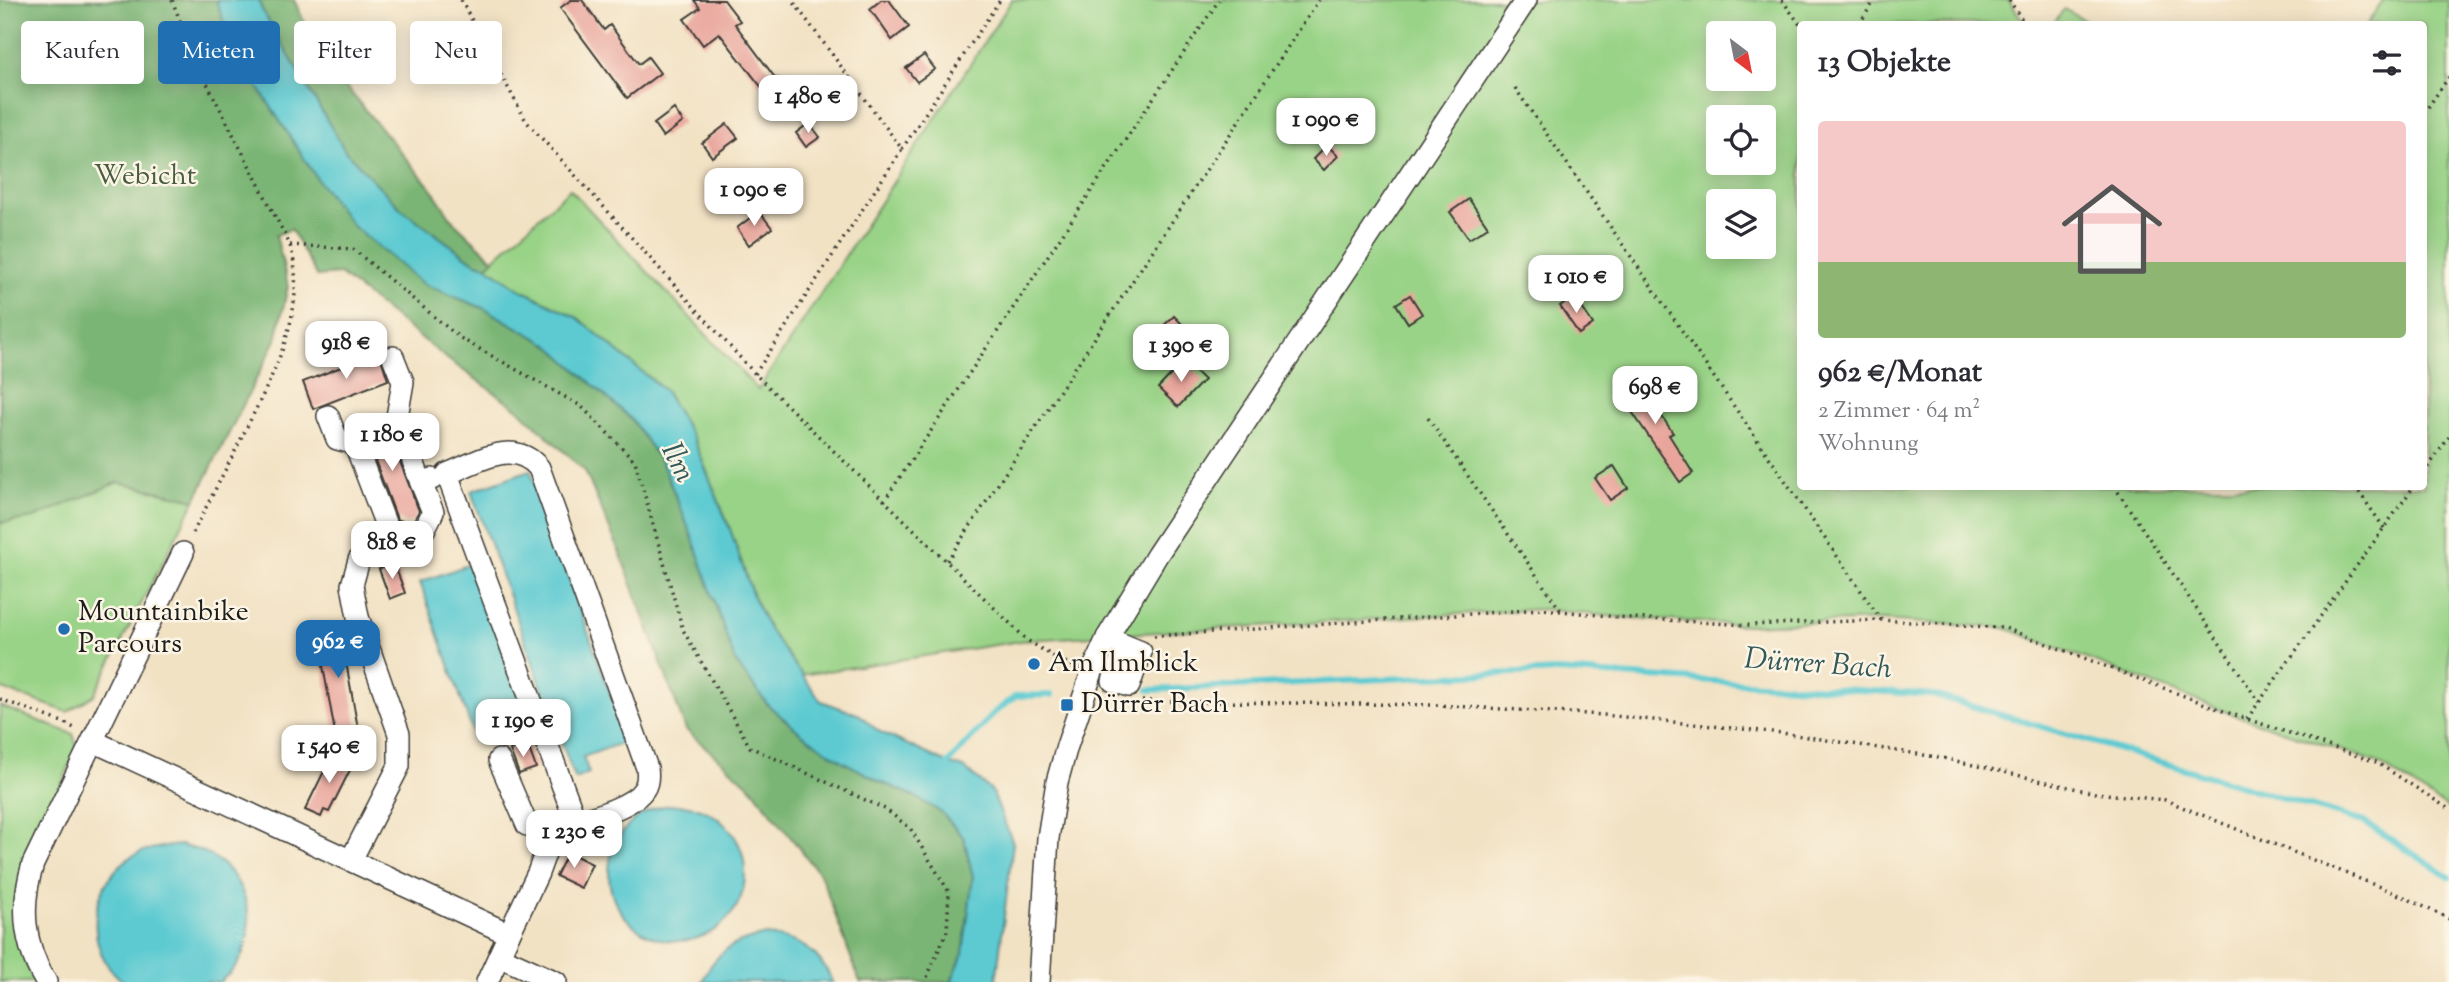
<!DOCTYPE html>
<html lang="de">
<meta charset="utf-8">
<style>
body{margin:0;font-family:"Sorts Mill Goudy",serif;background:#f2f2f3;color:#2b2b33;height:100vh;display:flex;flex-direction:column;font-size:26px;white-space:nowrap}
*{box-sizing:border-box;margin:0}
p{font-size:23px;color:#7c7c81}
.icon{flex:none;width:38px;height:38px;fill:none;stroke:currentColor;stroke-width:2;stroke-linecap:round;stroke-linejoin:round}
.map{position:relative;flex:1;overflow:hidden}
.drawer{position:absolute;left:1797px;top:21px;width:630px;height:469px;display:flex;flex-direction:column;background:#fff;border-radius:7px;box-shadow:0 4px 18px #0003}
.drawer>*{flex:none}
.guide{position:absolute;left:21px;top:21px;width:665px;height:63px;display:flex;gap:14px}
.needle{width:46px;rotate:148deg}
.fabs{position:absolute;left:1706px;top:21px;display:grid;gap:14px}
.fabs a{display:grid;place-items:center;width:70px;height:70px;border-radius:7px;background:#fff;box-shadow:0 4px 18px #0003;font-size:35px}
.price{position:absolute;translate:-50% -60px;padding:0 16px;border-radius:14px;background:#fff;color:#222;font-size:23px;line-height:46px;filter:drop-shadow(0 2px 4px #0008)}
.price::after{content:'';position:absolute;left:50%;top:42px;width:21px;height:16px;margin-left:-10px;background:inherit;clip-path:polygon(0 0,100% 0,50% 100%)}
.price.on{background:#1f6fb2;color:#fff}
ul{padding:0;list-style:none}
li{display:grid;align-content:center;gap:14px;height:371px;padding:0 21px}
li+li{border-top:2px solid #e1e1e2}
li span{display:grid;place-items:center;height:217px;border-radius:7px;color:#555}
li>.icon{margin-inline-start:auto}
span .icon{width:126px;height:126px;fill:#fffc;stroke-width:1}
li b{font-size:30px}
h2{display:flex;justify-content:space-between;align-items:center;height:84px;padding:0 21px;font-size:30px}
.tag{padding:0 24px;border-radius:7px;background:#fff;box-shadow:0 4px 18px #0003;font-size:24px;line-height:63px}
.tag.on{background:#1f6fb2;color:#fff}
.map>svg:first-child{display:block}
.green{fill:#99d387;stroke:#5a7852;stroke-width:2;fill-rule:evenodd}
.forest{fill:#7ab574;stroke:#4b6848;stroke-width:2}
.water{fill:#5dcad1;stroke:#3c7376;stroke-width:2}
.lines{fill:none;stroke-linecap:round;stroke-linejoin:round}
.stream{stroke:#5dcad1;stroke-width:6}
.building{fill:#e9a59c}
.minor-casing{stroke:#3c3a35;stroke-width:24}
.path{stroke:#3c3a35;stroke-width:3.5;stroke-dasharray:2 5;stroke-linecap:butt}
.minor{stroke:#fff;stroke-width:21}
.poi-dot{fill:#1f6fb2;stroke:#fcf5e5;stroke-width:2.5}
.labels{text-anchor:middle;dominant-baseline:central;stroke-width:5;stroke-linejoin:round;paint-order:stroke}
.park-label{font-size:28px;fill:#485c41;stroke:#fcf5e5}
.poi-label{font-size:28px;fill:#1c1c1c;stroke:#fcf5e5;text-anchor:start}
.water-label{font-size:30px;font-style:italic;fill:#33595b;stroke:#fcf5e5}
</style>
<div class="map">
<svg width="2449" height="982" viewBox="0 0 2449 982">
<rect width="100%" height="100%" fill="#fcf5e5"/>
<filter id="ink" filterUnits="userSpaceOnUse"><feTurbulence type="fractalNoise" baseFrequency=".0143" numOctaves="2"/><feDisplacementMap in="SourceGraphic" scale="14" xChannelSelector="R" yChannelSelector="G"/><feConvolveMatrix kernelMatrix="1 2 1 2 8 2 1 2 1" color-interpolation-filters="sRGB"/></filter>
<filter id="wash" filterUnits="userSpaceOnUse"><feTurbulence type="fractalNoise" baseFrequency=".00686" numOctaves="4" result="noise"/><feDisplacementMap in="SourceGraphic" scale="28" xChannelSelector="R" yChannelSelector="G"/><feGaussianBlur stdDeviation="1.57" result="paint"/><feColorMatrix in="noise" values="0 0 0 0 0 0 0 0 0 0 0 0 0 0 0 0 0 1.4 0 .05"/><feComposite in="paint" operator="in"/></filter>
<g filter="url(#wash)">
<rect width="100%" height="100%" fill="#f2e2c4"/>
<g class="green">
<path d="M1012 0H2009L2025 24H1801V486H2424V24H2367L2384 0H2449V809L2376 762 2229 713 2005 628 1881 620 1747 625 1616 617 1542 609 1027 640 802 675 770 632 754 599 730 529 693 438 665 391 578 318 519 289 486 266 570 189 758 390ZM1718 33H1764V79H1718ZM1718 117H1764V163H1718ZM1718 201H1764V247H1718Z"/>
<path d="M2064 9 2091 24H2053Z"/>
<path d="M118 482 195 500 94 695 67 712 0 688V523Z"/>
<path d="M0 706 73 734 77 747 16 896 15 925 26 964 36 982H0Z"/>
</g>
<g class="forest">
<path d="M0 0H216L233 48 320 183 353 226 423 284 483 308 549 345 631 419 662 463 692 536 735 661 768 705 802 734 881 782 914 796 942 813 964 838 973 877 963 954 951 982H860L821 876 752 788 686 730 621 555 585 471 518 409 450 361 340 274 317 276 291 229 276 235 288 286 276 340 195 500 118 482 34 518 0 523Z"/>
<path d="M259 0H294L320 56 431 188 453 221 494 260 486 266 474 262 401 209 345 151 261 8Z"/>
</g>
<g class="water">
<path d="M216 0H259L261 8 345 151 401 209 474 262 486 266 519 289 578 318 665 391 693 438 730 529 754 599 770 631 821 701 860 715 878 731 947 763 964 768 992 791 1013 843 996 982H951L963 954 973 877 964 838 942 813 914 796 881 782 842 761 802 734 768 705 735 661 692 536 662 463 631 419 549 345 483 308 423 284 353 226 320 183 233 48Z"/>
<path d="M530 470 627 741 583 757 589 773 575 779 471 491Z"/>
<path d="M473 563 529 722 476 741 420 582Z"/>
<circle cx="677" cy="873" r="68"/>
<path d="M180 845C188 848 198 849 206 853 248 874 261 928 236 966 232 972 225 977 220 982H124C83 952 88 888 128 859 143 848 161 847 180 845Z"/>
<path d="M767 935C801 940 818 950 833 982H702C716 950 734 941 767 935Z"/>
</g>
<g class="lines">
<g class="stream">
<path d="M1149 690 1558 671 1934 695 2364 822 2449 877"/>
<path d="M942 770 995 712 1016 696 1052 695"/>
</g>
</g>
<g id="blocks">
<g class="building">
<path d="M571 0H582L604 30 610 25 639 64 648 57 660 73 627 98 560 8Z"/>
<path d="M694 0H724L740 21 735 24 776 79 778 78 792 96 777 107 719 33 703 45 684 19 700 8Z"/>
<path d="M881 0H889L909 27 892 40 870 9Z"/>
<path d="M924 55 935 69 917 82 906 68Z"/>
<path d="M674 109 683 122 663 137 654 124Z"/>
<path d="M809 123 820 137 806 147 796 133Z"/>
<path d="M727 124 738 138 712 157 702 143Z"/>
<path d="M1327 145 1338 156 1324 170 1313 159Z"/>
<path d="M1469 199 1488 227 1469 239 1450 212Z"/>
<path d="M759 211 772 228 749 245 737 228Z"/>
<path d="M1410 295 1422 314 1408 323 1396 304Z"/>
<path d="M1574 296 1593 324 1579 334 1560 306Z"/>
<path d="M1174 316 1189 331 1174 345 1159 330Z"/>
<path d="M379 352 388 380 313 409 303 382Z"/>
<path d="M1184 361 1204 380 1178 407 1158 388Z"/>
<path d="M1642 378 1653 394 1649 397 1673 433 1669 435 1693 473 1680 482 1630 409 1628 411 1617 394Z"/>
<path d="M385 423 419 511 414 520 406 523 397 519 367 439 360 432Z"/>
<path d="M1614 466 1628 488 1610 500 1595 478Z"/>
<path d="M394 563 405 593 390 599 379 569Z"/>
<path d="M339 623 359 734 336 738 316 627Z"/>
<path d="M527 743 536 768 519 774 510 750Z"/>
<path d="M334 751 350 759 346 766 351 768 329 812 324 810 321 817 305 810Z"/>
<path d="M568 852 592 864 581 888 556 876Z"/>
</g>
</g>
</g>
<g filter="url(#ink)">
<use href="#blocks" fill-opacity="0" stroke="#3c3a35" stroke-width="2"/>
<g class="lines">
<g class="minor-casing">
<g id="minor">
<path d="M393 357 403 382 397 417 421 483 432 479"/>
<path d="M328 416 337 439 355 444 387 528 406 538 424 530 433 512 421 483"/>
<path d="M1107 638 1141 652 1129 686 1113 681 1126 646"/>
<path d="M93 741 509 934 487 982"/>
<path d="M499 760 527 825 554 829"/>
<path d="M351 860 399 766V734L358 617 352 585 359 560 387 528"/>
<path d="M509 934 538 873 554 829C577 821 631 810 644 789 648 783 648 775 647 768L539 468C513 437 478 462 447 474L576 822"/>
<path d="M499 956 556 982"/>
<path d="M46 982C23 944 20 906 33 864L183 553"/>
<path d="M1039 982 1048 838 1057 782 1067 746 1092 672 1107 638 1157 555 1526 0"/>
</g>
</g>
<g class="path">
<path d="M172 0 195 60 290 245C310 312 270 380 241 439 225 471 208 503 192 535"/>
<path d="M461 0 526 121 755 374 1027 640 1057 659 1074 666"/>
<path d="M1782 0 1801 26"/>
<path d="M2009 0 2025 24"/>
<path d="M1859 24 1875 0"/>
<path d="M1515 88 1881 620"/>
<path d="M2424 113 2449 77"/>
<path d="M902 149 1000 0"/>
<path d="M290 245 353 249 460 338 581 406 635 461 683 630 750 747 885 809 910 828 949 892 947 931 925 982"/>
<path d="M755 374 902 149 792 0"/>
<path d="M1428 418 1561 611"/>
<path d="M2424 473 2449 437"/>
<path d="M2114 486 2259 702"/>
<path d="M2355 486 2384 528"/>
<path d="M884 501 1219 0"/>
<path d="M947 561 1319 0"/>
<path d="M1154 636 1542 609 1616 617 1747 625 1881 620 2005 628 2229 713 2376 762 2449 809"/>
<path d="M0 699 65 723 76 729"/>
<path d="M1142 701 1435 705 1604 715 1782 733 1943 758 2095 793 2165 800 2402 896 2449 919"/>
<path d="M2247 719 2414 486"/>
</g>
<use href="#minor" class="minor"/>
</g>
</g>
<g class="poi-dot">
<circle cx="64" cy="629" r="7"/>
<circle cx="1034" cy="664" r="7"/>
<rect x="1060" y="698" width="14" height="14" rx="3.5"/>
</g>
<g class="labels">
<g class="park-label">
<text x="145" y="177">Webicht</text>
</g>
<g class="poi-label">
<text x="78" y="613">Mountainbike<tspan x="78" dy="32">Parcours</tspan></text>
<text x="1048" y="664">Am Ilmblick</text>
<text x="1081" y="705">Dürrer Bach</text>
</g>
<g class="water-label">
<text transform="translate(677 463) rotate(64)">Ilm</text>
<text transform="translate(1818 665) rotate(4)">Dürrer Bach</text>
</g>
</g>
</svg>
<div class="fabs">
<a><svg class="needle" viewBox="-14 -14 28 28"><path d="M0-13l5 13h-10z" fill="#e53935"/><path d="M0 13l5-13h-10z" fill="#7c7c81"/></svg></a>
<a><svg class="icon" aria-label="locate" viewBox="0 0 24 24"><circle cx="12" cy="12" r="6"/><path d="M12 2v4M12 18v4M2 12h4M18 12h4"/></svg></a>
<a><svg class="icon" aria-label="layers" viewBox="0 0 24 24"><path d="M12 4l9 5-9 5-9-5zM3 14l9 5 9-5"/></svg></a>
</div>
<b class="price" style="left:808px;top:135px">1 480 €</b>
<b class="price" style="left:1326px;top:158px">1 090 €</b>
<b class="price" style="left:754px;top:228px">1 090 €</b>
<b class="price" style="left:1576px;top:315px">1 010 €</b>
<b class="price" style="left:346px;top:381px">918 €</b>
<b class="price" style="left:1181px;top:384px">1 390 €</b>
<b class="price" style="left:1655px;top:426px">698 €</b>
<b class="price" style="left:392px;top:473px">1 180 €</b>
<b class="price" style="left:392px;top:581px">818 €</b>
<b class="price on" style="left:338px;top:680px">962 €</b>
<b class="price" style="left:523px;top:759px">1 190 €</b>
<b class="price" style="left:329px;top:785px">1 540 €</b>
<b class="price" style="left:574px;top:870px">1 230 €</b>
<div class="guide">
<a class="tag">Kaufen</a>
<a class="tag on">Mieten</a>
<a class="tag">Filter</a>
<a class="tag">Neu</a>
</div>
<section class="drawer">
<h2>13 Objekte<svg class="icon" aria-label="filters" viewBox="0 0 24 24"><path d="M4 7h16M4 17h16"/><circle cx="9" cy="7" r="2"/><circle cx="15" cy="17" r="2"/></svg></h2>
<ul>
<li><span style="background:linear-gradient(#f6c9c9 65%,#8fb573 0)"><svg class="icon" aria-label="home" viewBox="0 0 24 24"><path d="M3 11l9-7 9 7M6 9v11h12V9"/></svg></span><div><b>962 €/Monat</b><p>2 Zimmer · 64 m²</p><p>Wohnung</p></div></li>
</ul>
</section>
</div>
